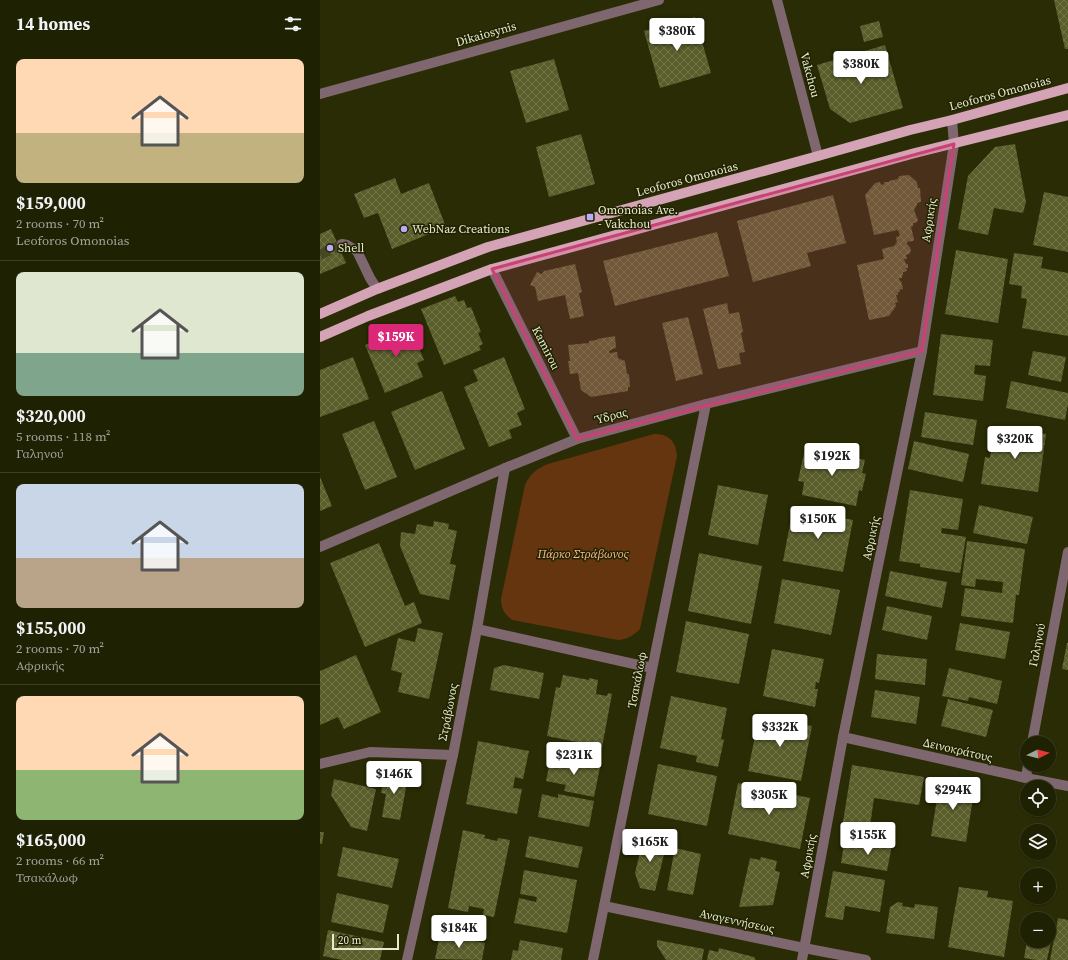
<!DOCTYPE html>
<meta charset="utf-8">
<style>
body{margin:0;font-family:"Source Serif 4",serif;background:#2c2e12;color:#f1f3f6;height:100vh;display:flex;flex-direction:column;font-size:15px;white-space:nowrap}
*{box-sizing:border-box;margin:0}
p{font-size:13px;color:#a1a39a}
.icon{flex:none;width:22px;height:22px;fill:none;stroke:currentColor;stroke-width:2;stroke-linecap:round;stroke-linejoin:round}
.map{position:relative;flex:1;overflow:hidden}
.sheet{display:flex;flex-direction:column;background:#1f2103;width:320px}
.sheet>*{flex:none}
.needle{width:26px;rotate:84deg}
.buttons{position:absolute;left:700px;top:736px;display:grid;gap:8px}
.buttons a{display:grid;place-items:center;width:36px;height:36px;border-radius:50%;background:#1f2103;box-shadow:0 1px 3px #0004,0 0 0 1px #3c3e25;font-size:20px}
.scale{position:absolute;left:12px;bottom:10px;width:67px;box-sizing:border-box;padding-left:4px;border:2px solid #e6eace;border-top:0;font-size:11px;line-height:14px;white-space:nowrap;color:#e6eace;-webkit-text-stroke:3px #202200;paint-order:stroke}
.price{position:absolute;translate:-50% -34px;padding:0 9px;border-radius:4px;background:#fff;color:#222;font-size:13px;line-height:26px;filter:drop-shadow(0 1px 2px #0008)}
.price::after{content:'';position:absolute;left:50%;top:24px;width:12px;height:9px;margin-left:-6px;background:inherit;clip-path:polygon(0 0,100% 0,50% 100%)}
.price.on{background:#db2777;color:#fff}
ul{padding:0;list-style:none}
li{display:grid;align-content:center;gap:8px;height:212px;padding:0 16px}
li+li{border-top:1px solid #3c3e25}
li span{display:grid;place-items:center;height:124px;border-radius:8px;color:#555}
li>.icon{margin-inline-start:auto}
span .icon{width:72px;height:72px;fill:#fffc;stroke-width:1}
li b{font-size:17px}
h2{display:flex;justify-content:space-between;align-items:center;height:48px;padding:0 16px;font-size:17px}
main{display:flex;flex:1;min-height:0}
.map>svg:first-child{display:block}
.green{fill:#653510}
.building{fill:url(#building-cross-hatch)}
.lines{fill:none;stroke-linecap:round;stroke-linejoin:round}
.minor-tunnel{stroke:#454822;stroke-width:10;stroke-dasharray:10 5;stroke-linecap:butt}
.minor{stroke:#7f6770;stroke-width:10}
.major{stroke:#d4a3b6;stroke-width:10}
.marked{fill:#c94272;fill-opacity:0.2;stroke:#c94272;stroke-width:3;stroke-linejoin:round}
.poi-dot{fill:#bbaaf6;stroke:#202200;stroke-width:1.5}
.labels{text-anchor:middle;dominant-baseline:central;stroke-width:3;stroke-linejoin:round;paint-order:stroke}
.street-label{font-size:12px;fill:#e6eace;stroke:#202200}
.poi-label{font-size:12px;fill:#e6eace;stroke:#202200;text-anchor:start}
.park-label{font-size:12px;font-style:italic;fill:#f8b68b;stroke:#202200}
</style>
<main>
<section class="sheet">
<h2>14 homes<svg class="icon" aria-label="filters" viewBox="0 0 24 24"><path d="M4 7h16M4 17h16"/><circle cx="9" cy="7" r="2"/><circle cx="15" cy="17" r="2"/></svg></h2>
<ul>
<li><span style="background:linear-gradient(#ffd9b3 60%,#c2b280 0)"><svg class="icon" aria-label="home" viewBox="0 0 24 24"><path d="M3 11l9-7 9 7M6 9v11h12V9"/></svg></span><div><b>$159,000</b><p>2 rooms · 70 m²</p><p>Leoforos Omonoias</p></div></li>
<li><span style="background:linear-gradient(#dfe7d0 65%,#7fa58c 0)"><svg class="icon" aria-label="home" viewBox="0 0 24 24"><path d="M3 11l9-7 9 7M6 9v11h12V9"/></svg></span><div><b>$320,000</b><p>5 rooms · 118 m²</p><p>Γαληνού</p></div></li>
<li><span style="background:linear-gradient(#c9d6e8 60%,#b9a48a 0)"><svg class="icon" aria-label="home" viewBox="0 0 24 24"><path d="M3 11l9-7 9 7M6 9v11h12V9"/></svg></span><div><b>$155,000</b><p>2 rooms · 70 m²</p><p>Αφρικής</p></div></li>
<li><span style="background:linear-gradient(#ffd9b3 60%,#8fb573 0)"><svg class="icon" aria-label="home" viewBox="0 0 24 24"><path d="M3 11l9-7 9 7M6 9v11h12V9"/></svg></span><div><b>$165,000</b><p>2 rooms · 66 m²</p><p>Τσακάλωφ</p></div></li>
</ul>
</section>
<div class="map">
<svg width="748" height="960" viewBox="0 0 748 960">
<defs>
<pattern id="building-cross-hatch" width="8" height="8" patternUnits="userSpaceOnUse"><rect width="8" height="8" fill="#5a5e2b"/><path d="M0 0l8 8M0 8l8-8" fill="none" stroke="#727549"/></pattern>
</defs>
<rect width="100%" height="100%" fill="#292c04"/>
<path class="green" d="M334 434C349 434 356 441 357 456L320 629C314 635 308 639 298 640L192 620C184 614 181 608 181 599L205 485C210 474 217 468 228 464Z"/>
<g class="building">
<path d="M734 0H748V49H745Z"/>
<path d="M375 17 391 73 340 88 324 31Z"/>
<path d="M559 21 563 37 544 42 540 26Z"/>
<path d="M565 45 583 108 530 123 510 109 497 65Z"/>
<path d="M234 59 249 110 206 123 190 71Z"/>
<path d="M261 134 275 184 229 197 216 147Z"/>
<path d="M695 144 706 202 703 213 674 208 668 235 638 229 648 176 675 147Z"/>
<path d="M589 175 597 182 598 188H600L601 202 597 203V205L594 210 598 220 596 223H593V226L591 227 594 239 593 241 587 242V244L590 247 591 251 589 254 586 255 587 259H584L586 264H588V268H586L587 271 583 272V275L582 276V278H579L580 281H581L583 289 579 290 580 292H578V295H576L578 302 575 303 576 306 569 316 549 320 537 265 564 259 562 249 574 246 577 242 576 237 580 236 578 230 554 235 545 195 555 183 560 182 561 185 564 184V182H569V181L578 179 579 176Z"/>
<path d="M75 178 81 194 109 183 126 227 72 249 58 213 44 218 34 194Z"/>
<path d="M724 192 748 197V252L713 245Z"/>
<path d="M513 195 526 243 487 253 491 266 433 282 417 221Z"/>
<path d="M11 229 26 263 0 274V234Z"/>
<path d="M397 232 409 276 295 306 283 261Z"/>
<path d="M636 250 688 259 678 323 625 314Z"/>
<path d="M694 253 723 257 721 268 748 273V336L702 328 707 299 701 298 702 286 689 284Z"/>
<path d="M255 264 262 292 259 293 264 316 250 319 245 295 218 301 215 287 210 285 217 272 222 274 224 271Z"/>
<path d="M135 296 138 302 144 300 147 308 151 307 161 332 158 333 163 344 159 346 161 350 124 365 101 309Z"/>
<path d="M407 303 409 314 419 312 423 332 421 333 425 352 419 353 421 364 398 369 383 309Z"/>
<path d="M368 317 383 374 356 381 342 323Z"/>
<path d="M77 327 79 331 90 327 104 360 97 363 103 377 65 393 45 345 61 339 59 335Z"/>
<path d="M621 334 673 340 670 366 655 365 654 374 666 376 663 401 613 395Z"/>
<path d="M295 336 296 348 292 349V350L289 351V353L297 352 298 358 302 360 305 361 307 374H309L310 387H308V391L271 397 261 390 258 373 250 374 248 361H250L248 345 269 343V341L277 340V339Z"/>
<path d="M713 351 746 357 741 382 708 375Z"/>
<path d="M33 357 49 399 0 417V370Z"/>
<path d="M184 357 205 409 197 413 202 425 189 430 192 438 169 447 144 387 158 381 153 370Z"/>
<path d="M691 381 748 393V404L745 420 686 408Z"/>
<path d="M122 391 145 449 95 470 71 412Z"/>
<path d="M605 412 657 420 653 445 601 437Z"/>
<path d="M54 421 77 477 45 490 22 434Z"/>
<path d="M675 426 726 434 718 492 661 484 665 457 670 458Z"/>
<path d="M594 441 649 454 643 482 588 469Z"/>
<path d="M485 448 545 460 542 473 546 474 542 491 539 490 536 506 482 495 484 482 478 481Z"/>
<path d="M0 477 12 506 0 511Z"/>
<path d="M398 485 448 495 438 545 388 535Z"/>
<path d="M590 490 643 499 638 530 622 528 621 533 646 537 640 573 600 567V564L579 561Z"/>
<path d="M659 505 713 517 707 544 653 533Z"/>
<path d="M473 508 533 520 523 572 463 561Z"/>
<path d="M114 521 129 524 128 529 137 531 130 564 136 565 129 600 100 594 80 546 81 532 95 534 97 524 113 527Z"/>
<path d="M647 541 705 549 699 595H696L693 623 641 616 645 588 682 593 683 582 656 579 655 587 641 585Z"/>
<path d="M59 543 85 606 94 602 102 623 45 647 10 563Z"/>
<path d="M379 553 442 566 431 624 368 611Z"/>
<path d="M570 571 627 582 622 608 565 596Z"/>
<path d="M462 579 520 590 511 635 454 623Z"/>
<path d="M567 606 612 616 607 640 562 630Z"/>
<path d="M366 621 429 634 419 684 356 672Z"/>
<path d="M640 623 690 632 685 659 635 650Z"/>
<path d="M98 628 123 633 109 699 78 692 82 673 71 670 78 638 95 642Z"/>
<path d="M747 643H748V670L742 669Z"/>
<path d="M452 649 504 659 499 683 496 682 495 689H498L495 707 443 696Z"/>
<path d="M557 654 607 659 605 685 555 679Z"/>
<path d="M36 655 61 712 24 729 18 717 0 725V671Z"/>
<path d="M184 665 224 673 219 699 170 690 174 668Z"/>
<path d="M629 668 682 681 677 704 649 697 648 701 622 696Z"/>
<path d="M243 675 269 680V678L278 680 276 694 287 696 288 693 292 694 282 747 227 736 236 687 240 688Z"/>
<path d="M555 690 600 697 596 724 551 717Z"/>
<path d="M351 696 407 708 401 739 404 740 398 767 376 762 377 756 340 748Z"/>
<path d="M628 699 673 710 666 737 621 726Z"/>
<path d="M439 716 492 726 481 781 428 771Z"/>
<path d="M158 741 209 751 203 779 195 777 193 788 202 789 197 814 146 804Z"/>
<path d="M231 757 280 767 274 797 244 791 246 785 226 781Z"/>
<path d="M338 764 397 776 387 826 328 814Z"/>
<path d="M532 765 604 777 599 805 554 798 550 826 523 822Z"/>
<path d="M65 773 88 777 80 820 62 817 66 794 61 793Z"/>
<path d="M14 779 56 789 47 831 31 827 11 795Z"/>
<path d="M620 780 655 786 646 842 611 836Z"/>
<path d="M418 783 490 798 480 849 408 834Z"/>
<path d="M222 794 238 798V794L274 801 269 827 218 817Z"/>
<path d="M143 830 165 835 164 838 177 841 178 838 190 840 174 917 163 915 164 909 149 906 148 912 128 908Z"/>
<path d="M0 832H4L2 844H0Z"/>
<path d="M209 836 263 847 258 868 205 857Z"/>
<path d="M324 836 347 842 335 891 320 888 315 873Z"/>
<path d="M548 841 572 845 567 871 521 863 524 844 546 848Z"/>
<path d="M23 847 79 859 72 888 17 876Z"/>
<path d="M355 848 381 854 373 895 347 890Z"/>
<path d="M441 857 457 861 455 871 460 872 453 905 419 907 430 858 440 860Z"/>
<path d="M204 870 257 880 247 933 194 923 199 898 216 902 217 897 200 894Z"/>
<path d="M513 871 565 880 560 912 525 906 523 920 505 917Z"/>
<path d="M639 887 668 891 667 897 693 901 684 957 628 947Z"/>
<path d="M17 893 69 905 63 933 11 922Z"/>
<path d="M578 902 583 903 582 906 594 908 595 904 618 907 614 939 566 933 570 907Z"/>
<path d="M738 918 748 920V960H730Z"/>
<path d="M8 930 64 942 60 960H22L3 956Z"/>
<path d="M729 931 733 932 727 960H716L704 958 707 941H729Z"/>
<path d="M120 934 165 943 162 960 115 959Z"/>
<path d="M200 940 243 948 241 960H191L193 950 198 951Z"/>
<path d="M337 940 384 949 382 960H346L337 946Z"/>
<path d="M399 948 434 957 436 960H387L389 950 398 952Z"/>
</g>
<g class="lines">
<path class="minor-tunnel" d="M0 255 22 244"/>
<g class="minor">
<path d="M457 0 498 156"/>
<path d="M0 94 339 0"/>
<path d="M22 244 27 245 37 251 50 278 57 289"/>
<path d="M172 269 257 439"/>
<path d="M0 547 185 468 257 439 386 404 602 351"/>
<path d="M157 629 332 668"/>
<path d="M523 737 706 778 748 786"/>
<path d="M712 743 748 552"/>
<path d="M0 764 50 752 133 755"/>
<path d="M706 778 708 765"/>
<path d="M284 906 484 948 546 960"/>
<path d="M87 960 133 755 157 629 185 468"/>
<path d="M273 960 386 404"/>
<path d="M482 960 523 737 602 351 634 144 632 120"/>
</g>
<g class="major">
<path d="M0 314 57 289 168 247 498 156 590 130 632 120 748 88"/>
<path d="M0 337 48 316 172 269 595 153 748 115"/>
</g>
</g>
<path class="marked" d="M634 144 602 351 257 439 172 269Z"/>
<g class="poi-dot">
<rect x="266" y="213" width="8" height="8" rx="2"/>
<circle cx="84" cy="229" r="4"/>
<circle cx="10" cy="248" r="4"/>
</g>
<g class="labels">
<g class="street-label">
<text transform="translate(166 34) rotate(-16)">Dikaiosynis</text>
<text transform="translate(490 75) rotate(75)">Vakchou</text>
<text transform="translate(680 93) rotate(-15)">Leoforos Omonoias</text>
<text transform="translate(367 179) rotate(-15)">Leoforos Omonoias</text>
<text transform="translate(609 220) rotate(-81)">Αφρικής</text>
<text transform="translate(226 348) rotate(63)">Kamirou</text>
<text transform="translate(291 416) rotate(-15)">Ύδρας</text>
<text transform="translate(551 538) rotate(-78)">Αφρικής</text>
<text transform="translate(717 645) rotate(-79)">Γαληνού</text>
<text transform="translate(317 680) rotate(-79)">Τσακάλωφ</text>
<text transform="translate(128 712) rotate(-79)">Στράβωνος</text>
<text transform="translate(638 750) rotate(13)">Δεινοκράτους</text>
<text transform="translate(488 856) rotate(-80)">Αφρικής</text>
<text transform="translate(417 921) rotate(12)">Αναγεννήσεως</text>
</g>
<g class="poi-label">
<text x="278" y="210">Omonoias Ave.<tspan x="278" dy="14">- Vakchou</tspan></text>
<text x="92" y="229">WebNaz Creations</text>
<text x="18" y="248">Shell</text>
</g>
<g class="park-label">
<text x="263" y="554">Πάρκο Στράβωνος</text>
</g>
</g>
</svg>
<div class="buttons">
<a><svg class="needle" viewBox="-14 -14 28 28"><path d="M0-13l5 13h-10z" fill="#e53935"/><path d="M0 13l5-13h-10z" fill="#a1a39a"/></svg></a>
<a><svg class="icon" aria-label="locate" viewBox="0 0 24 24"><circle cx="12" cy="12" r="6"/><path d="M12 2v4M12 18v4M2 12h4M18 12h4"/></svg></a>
<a><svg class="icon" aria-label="layers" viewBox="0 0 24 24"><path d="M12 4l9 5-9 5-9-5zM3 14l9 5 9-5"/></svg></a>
<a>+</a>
<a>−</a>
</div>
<div class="scale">20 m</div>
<b class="price" style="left:357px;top:52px">$380K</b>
<b class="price" style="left:541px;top:85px">$380K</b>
<b class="price on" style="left:76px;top:358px">$159K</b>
<b class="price" style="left:695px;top:460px">$320K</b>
<b class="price" style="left:512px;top:477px">$192K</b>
<b class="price" style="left:498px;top:540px">$150K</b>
<b class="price" style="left:460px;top:748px">$332K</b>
<b class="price" style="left:254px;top:776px">$231K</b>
<b class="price" style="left:74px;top:795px">$146K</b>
<b class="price" style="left:633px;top:811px">$294K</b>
<b class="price" style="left:449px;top:816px">$305K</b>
<b class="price" style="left:548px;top:856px">$155K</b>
<b class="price" style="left:330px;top:863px">$165K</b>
<b class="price" style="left:139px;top:949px">$184K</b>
</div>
</main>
